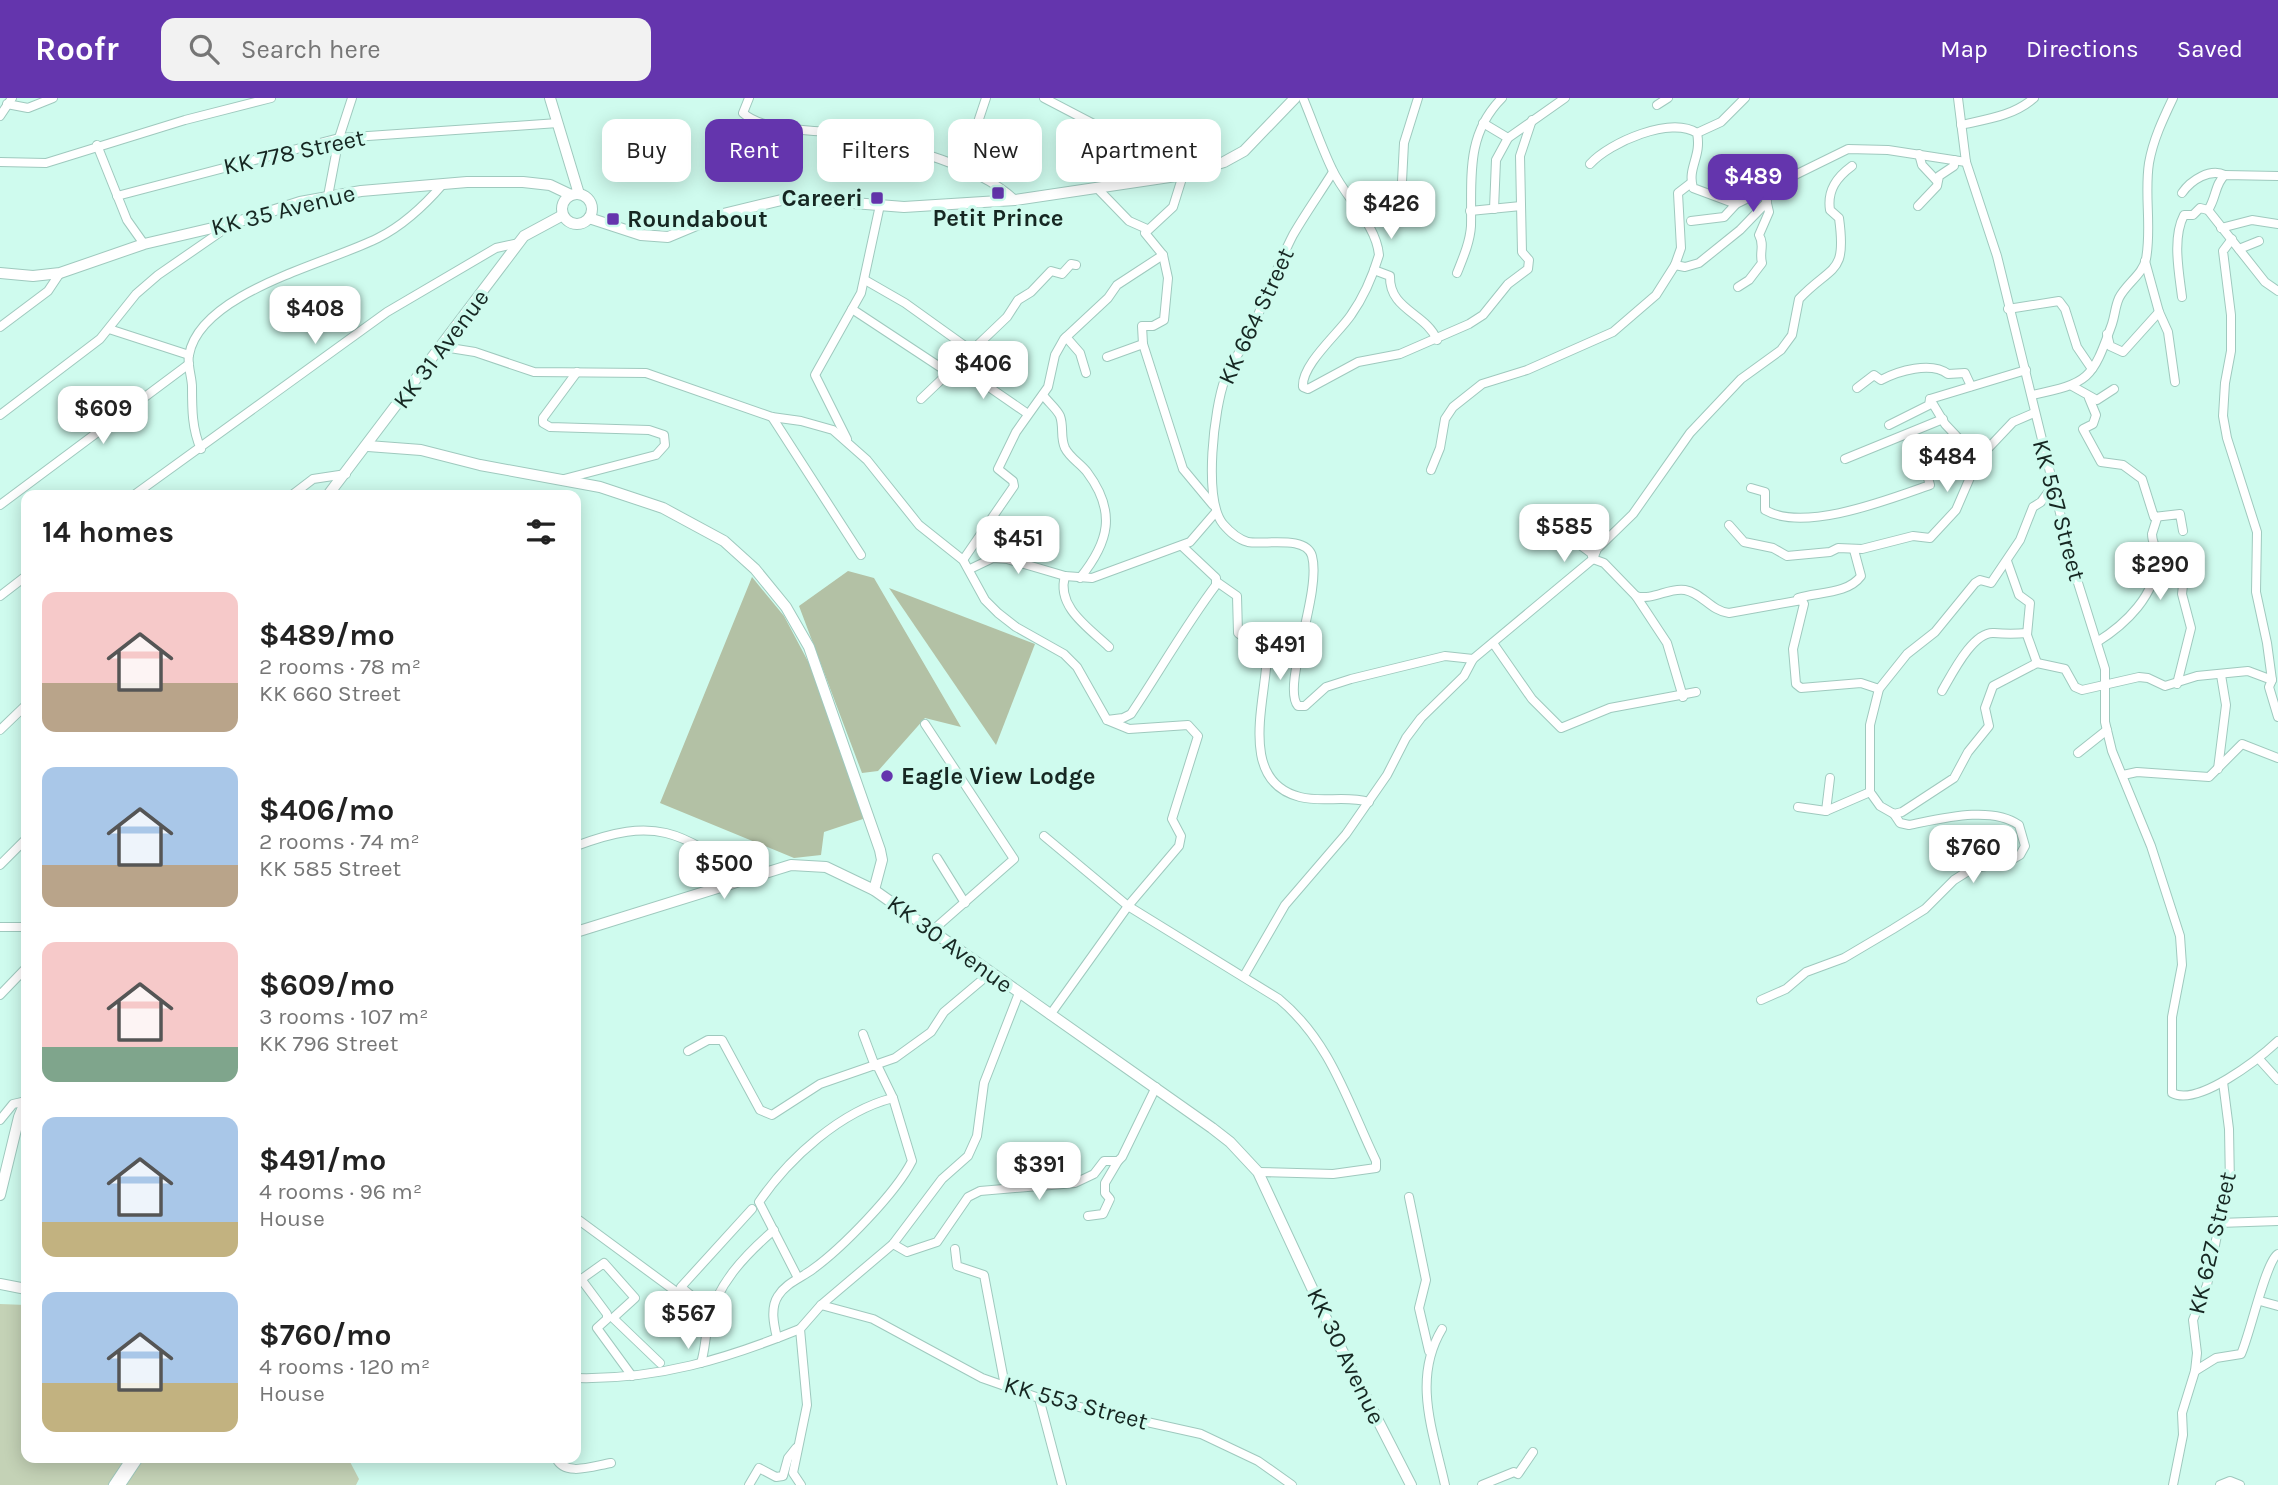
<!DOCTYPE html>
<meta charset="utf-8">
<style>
body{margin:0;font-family:Karla,sans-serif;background:#f2f2f2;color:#222;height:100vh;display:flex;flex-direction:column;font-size:26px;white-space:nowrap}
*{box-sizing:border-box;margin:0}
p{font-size:23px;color:#767676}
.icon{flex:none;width:38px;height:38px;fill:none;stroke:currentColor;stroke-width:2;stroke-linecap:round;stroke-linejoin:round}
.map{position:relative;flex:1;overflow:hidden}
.drawer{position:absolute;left:21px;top:392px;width:560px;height:973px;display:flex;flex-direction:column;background:#fff;border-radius:14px;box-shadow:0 4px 18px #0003}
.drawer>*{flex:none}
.hud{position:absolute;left:602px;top:21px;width:665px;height:63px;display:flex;gap:14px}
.price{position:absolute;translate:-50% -60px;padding:0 16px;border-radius:14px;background:#fff;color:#222;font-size:23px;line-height:46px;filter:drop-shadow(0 2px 4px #0008)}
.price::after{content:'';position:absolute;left:50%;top:42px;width:21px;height:16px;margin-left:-10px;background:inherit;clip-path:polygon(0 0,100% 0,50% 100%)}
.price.on{background:#6435ad;color:#fff}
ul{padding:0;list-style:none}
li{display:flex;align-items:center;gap:21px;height:175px;padding:0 21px}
li span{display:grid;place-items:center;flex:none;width:196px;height:140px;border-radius:14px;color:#555}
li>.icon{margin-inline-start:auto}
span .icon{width:84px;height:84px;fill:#fffc;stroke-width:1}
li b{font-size:30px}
h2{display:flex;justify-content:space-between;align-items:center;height:84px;padding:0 21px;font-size:30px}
.pill{padding:0 24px;border-radius:14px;background:#fff;box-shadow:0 4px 18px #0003;font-size:24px;line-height:63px}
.pill.on{background:#6435ad;color:#fff}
header{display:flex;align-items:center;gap:42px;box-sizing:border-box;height:98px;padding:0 35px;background:#6435ad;color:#fff}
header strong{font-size:33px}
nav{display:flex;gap:38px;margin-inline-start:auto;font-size:24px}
.search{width:490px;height:63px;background:#f2f2f2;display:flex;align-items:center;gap:18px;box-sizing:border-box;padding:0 24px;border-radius:14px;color:#767676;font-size:26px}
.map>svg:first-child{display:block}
.green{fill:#c4d2b6}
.forest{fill:#b3c1a5}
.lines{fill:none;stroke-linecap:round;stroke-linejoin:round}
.street-casing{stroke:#9fc9be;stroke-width:10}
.secondary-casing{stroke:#9fc9be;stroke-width:12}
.street{stroke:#fff;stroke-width:8}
.secondary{stroke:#fff;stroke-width:10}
.poi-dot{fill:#6435ad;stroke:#cffbee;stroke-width:2.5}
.labels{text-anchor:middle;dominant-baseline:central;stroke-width:7;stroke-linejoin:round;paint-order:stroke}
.street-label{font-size:24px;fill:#162722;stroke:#cffbee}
.poi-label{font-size:24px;font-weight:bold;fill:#162722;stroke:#cffbee;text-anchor:start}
</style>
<header>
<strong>Roofr</strong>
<div class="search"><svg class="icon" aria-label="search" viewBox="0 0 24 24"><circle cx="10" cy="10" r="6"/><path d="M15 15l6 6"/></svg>Search here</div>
<nav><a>Map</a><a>Directions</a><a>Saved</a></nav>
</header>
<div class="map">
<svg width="2278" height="1387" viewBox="0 0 2278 1387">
<rect width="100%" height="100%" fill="#cffbee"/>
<path class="green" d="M0 1206 26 1207V1360H348L359 1381 356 1387H0Z"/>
<g class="forest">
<path d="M848 473 874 480 961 629 925 620 878 673 862 675 799 508Z"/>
<path d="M752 479 784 518 811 569 866 720 824 734 821 757 794 760 660 705Z"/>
<path d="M889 490 1035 546 996 647Z"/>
</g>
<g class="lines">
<g class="street-casing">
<g id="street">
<path d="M749 0 743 15C762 32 801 31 825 34 881 41 975 64 1015 102"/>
<path d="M1044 0 1113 36"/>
<path d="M1303 0C1313 24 1321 48 1332 71 1345 100 1376 125 1379 157 1373 177 1363 200 1351 217 1339 235 1301 267 1303 289L1308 291 1358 264 1400 256 1469 226 1483 217 1508 186 1528 171 1529 162 1522 154 1520 58 1532 22"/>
<path d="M1958 0 1966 64 1997 158 2074 472 2105 571V624L2112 653 2151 748 2180 838 2182 867 2172 919V995C2198 1009 2260 960 2278 943"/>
<path d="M7 6 28 10 53 0"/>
<path d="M1657 7 1668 0"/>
<path d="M0 18 12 0"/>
<path d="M1483 25 1508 40 1565 0"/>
<path d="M1961 27C1988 21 2013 18 2034 0"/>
<path d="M1697 35 1721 24 1745 0"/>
<path d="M97 47 127 122 144 146"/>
<path d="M1919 56 1922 67 1936 82"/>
<path d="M0 64 46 65 185 22 271 0"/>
<path d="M1590 66C1610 44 1671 18 1697 35 1702 59 1687 69 1693 90L1736 106 1848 51 1888 52 1966 64"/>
<path d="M963 69 986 0"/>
<path d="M1333 74C1320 95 1305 116 1293 137 1276 170 1264 206 1248 239 1241 253 1230 266 1225 281 1214 310 1203 401 1223 426 1230 434 1237 441 1248 444 1265 447 1306 437 1312 458 1322 495 1281 588 1298 608H1305L1326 589 1351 581 1445 558 1473 561"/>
<path d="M2278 78 2225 77C2215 85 2216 101 2208 112L2265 184 2278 193"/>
<path d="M1097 90 1129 123 1147 131"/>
<path d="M2182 95C2191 82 2210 70 2225 77"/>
<path d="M117 98 339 40 558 25"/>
<path d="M328 98 339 40 352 0"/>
<path d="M880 107 861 195 852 211 949 275"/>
<path d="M1918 108 1937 88 1939 78 1954 68V62"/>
<path d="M1494 111 1496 62 1508 40"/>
<path d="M1470 113 1521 108"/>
<path d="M1400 122 1404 45 1418 0"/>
<path d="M1691 123 1724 119 1736 106"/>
<path d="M2221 130 2252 122 2278 126"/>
<path d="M2232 141 2223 153 2231 217V253L2225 285 2223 318 2227 340 2257 434 2256 494 2267 545 2272 582 2269 589 2278 619"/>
<path d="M2239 151 2259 143"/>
<path d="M1163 157 1168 180 1164 222 1153 228H1142L1143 246 1183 371 1213 407"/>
<path d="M2145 163 2159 214 2168 234 2175 284"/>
<path d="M1675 167 1685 169 1699 165 1740 132 1767 104"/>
<path d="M1374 172 1390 178C1389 212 1426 215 1437 242"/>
<path d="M1457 175C1463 160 1470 144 1471 128 1472 81 1465 37 1502 0"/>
<path d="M865 182 905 205 972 253"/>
<path d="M1738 189 1749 182 1762 165C1759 154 1765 147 1759 137L1769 114 1766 101"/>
<path d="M2182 199C2179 174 2172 140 2184 117H2193L2200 110 2208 112"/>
<path d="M2008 211 2059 203 2065 211 2077 249 2092 271"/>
<path d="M0 229 48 193 60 175"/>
<path d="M109 231 189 257"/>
<path d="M2107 236 2110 248 2123 254 2159 214"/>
<path d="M1066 239 1080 255 1086 275"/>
<path d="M436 256 450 250 475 254 534 274 646 275 772 319 801 323 833 332 867 362 919 427 963 462 985 502 998 515 1016 529 1064 556 1077 569 1107 622 1129 631 1188 627 1198 638 1172 721 1181 738 1179 748 1128 808 1050 917"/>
<path d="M1107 259 1143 246"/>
<path d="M964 260 986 287 1028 316"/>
<path d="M2072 288 2097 302 2114 291"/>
<path d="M1857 290 1874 277 1881 282C1898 273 1931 263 1948 276L1965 275 1971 288"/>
<path d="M1043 297C1048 304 1057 311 1060 318 1064 329 1060 339 1065 350 1070 360 1080 365 1087 374 1117 414 1109 444 1080 480"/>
<path d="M2032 297C2089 285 2092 282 2112 226 2115 217 2115 209 2119 200 2126 186 2143 176 2146 161 2152 129 2144 97 2149 65 2153 42 2163 21 2173 0"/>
<path d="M2089 300 2096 317 2093 326 2083 331 2101 364 2123 367 2142 381 2154 419 2180 416 2183 433"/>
<path d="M921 301 1007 219 1018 202 1031 194 1051 173 1062 176 1071 166 1076 167"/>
<path d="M0 317 100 241 136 196 158 177 229 128"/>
<path d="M772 319 861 457"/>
<path d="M1889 327 1929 307 1930 301"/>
<path d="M847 341 815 277 852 211"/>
<path d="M201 351C192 332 192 310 192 289 192 279 187 267 189 257 200 194 329 165 378 140 404 127 424 108 443 86"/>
<path d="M1845 361 1943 321"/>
<path d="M1431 372 1440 350 1445 321 1453 309 1482 286 1527 272 1613 234 1656 197 1675 167 1681 150 1678 95 1691 85"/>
<path d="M564 381 656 357 665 347 664 337 649 332 550 329 543 325V320L577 274"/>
<path d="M2052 389 2041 404 2033 409 2020 442 1991 485 1980 482 1975 485 1935 534 1907 556 1879 591 1870 627V694L1880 708 1894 716 1902 714 1954 680 1968 654 1989 628 1985 610 1993 588 2037 565 2065 571 2075 589 2082 592 2139 579 2148 580 2165 588 2197 578 2248 573 2272 582"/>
<path d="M1751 390 1765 394V412C1804 435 1890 401 1930 387L1927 377 1978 361 2013 324 2034 315"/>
<path d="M134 397 387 214 496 150 519 145"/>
<path d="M292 397 313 381 346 376"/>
<path d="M0 407 189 266"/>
<path d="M1729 427 1744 444 1773 450 1787 458 1830 454 1838 450 1862 451 1913 438 1930 440 1956 412 1978 361 1945 326 1930 301 2026 272"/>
<path d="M1576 444 1591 455 1593 461 1604 465 1636 498C1653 503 1669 489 1685 492 1702 495 1711 513 1729 515L1802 502 1804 506 1793 551 1796 586 1801 590 1861 585 1879 591"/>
<path d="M963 462 1014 388 1013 383 998 371 1016 334 1048 289 1055 257 1064 241 1108 200 1117 187 1163 157 1145 135 1173 109 1183 77"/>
<path d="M2007 463 2019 497 2030 505 2027 537 2037 565"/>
<path d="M970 471 993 460 1007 461 1065 478 1092 480 1190 444 1215 415"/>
<path d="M2155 473 2176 471 2184 479 2182 496 2191 530 2177 586"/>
<path d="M1065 478C1056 509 1089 530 1109 549"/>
<path d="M1217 484 1237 498 1238 535 1267 557C1266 602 1237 683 1300 699 1323 705 1345 697 1369 704"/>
<path d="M0 498 26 478"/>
<path d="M1636 498 1667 545 1683 599"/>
<path d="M1798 500C1818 494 1848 496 1861 478L1854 452"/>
<path d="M2097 544C2126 526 2156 497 2157 461 2157 450 2152 445 2152 436L2157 420"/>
<path d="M1493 545 1532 601 1561 630 1610 610 1696 594"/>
<path d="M1942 593C1952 576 1973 533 1994 535 2006 536 2015 536 2027 535"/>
<path d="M1107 622 1123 620 1131 616C1160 573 1185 528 1216 487V480L1182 448"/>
<path d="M925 626 1014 761 933 832"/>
<path d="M0 632 26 607"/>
<path d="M2078 655 2107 632"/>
<path d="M2218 671 2226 607 2221 577"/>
<path d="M2123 677 2137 674 2209 679 2242 646 2278 660"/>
<path d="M1798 709 1826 713 1870 694"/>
<path d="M1826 713 1830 680"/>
<path d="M1044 738 1128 808 1279 901C1331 944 1348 1005 1376 1063V1070L1333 1076 1258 1074"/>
<path d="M576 748C656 718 679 733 746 779"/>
<path d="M937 760 965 805"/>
<path d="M0 767 26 741"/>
<path d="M0 829H26"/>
<path d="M1244 878 1285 807 1346 736 1387 677 1406 640 1421 620 1464 578 1473 561 1593 461 1597 451 1633 416 1690 335 1741 281 1781 252 1792 237 1799 201C1832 166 1847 178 1839 120L1830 112C1827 92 1837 79 1852 68"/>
<path d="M0 897 26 870"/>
<path d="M1761 902 1786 891 1806 874 1844 860 1893 831 1925 811 1954 782 1973 770 2006 765 2020 757 2025 748 2019 727C1991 707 1940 721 1909 727L1900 725 1894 716"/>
<path d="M863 936 875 968"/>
<path d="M688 953 708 942H722L760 1012 772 1017 820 986 895 960 931 934 944 914 982 882 987 873"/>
<path d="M2259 961 2278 982"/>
<path d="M0 1022 13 1006 26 1003"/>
<path d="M1409 1099 1426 1182 1419 1210 1429 1253"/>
<path d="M1088 1118 1103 1116 1110 1101 1105 1095V1085L1118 1063"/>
<path d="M576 1120 705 1215 704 1208 681 1189 752 1111"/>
<path d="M2219 1125 2278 1123"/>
<path d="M893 1146 907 1154 937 1144 968 1099 980 1093 1075 1085 1094 1076 1104 1063H1118L1122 1059 1156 989"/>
<path d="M955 1151 957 1168 984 1177 1005 1288"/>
<path d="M798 1180 759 1104C789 1060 841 1013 893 1000"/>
<path d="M581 1181 607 1216V1221L597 1230 632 1278"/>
<path d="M576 1185 604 1165 635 1200 613 1220 660 1265"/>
<path d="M2260 1203 2278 1208"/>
<path d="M821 1207 873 1221 982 1280 1039 1300 1201 1336 1258 1363 1292 1387"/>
<path d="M1442 1231C1412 1281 1433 1333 1445 1387"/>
<path d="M777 1240C774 1227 770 1210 778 1198 786 1185 801 1180 813 1171 842 1150 896 1095 912 1063L893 1000 877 967"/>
<path d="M701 1265C705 1252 705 1240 708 1227 715 1188 745 1157 774 1132"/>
<path d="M2195 1273 2216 1260 2241 1256C2250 1237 2266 1162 2278 1156"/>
<path d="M576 1280C657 1282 726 1261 800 1231"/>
<path d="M1039 1300 1062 1387"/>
<path d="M556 1360C565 1379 593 1368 611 1365"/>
<path d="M113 1387 131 1360"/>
<path d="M121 1387 139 1360"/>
<path d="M749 1387 759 1370 776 1379 783 1378 788 1360 796 1350"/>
<path d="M801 1387 793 1375 807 1307 800 1231 821 1207 893 1146 942 1081 968 1058 977 1038 984 985 1019 895"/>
<path d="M1482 1387 1514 1374 1518 1376 1533 1354"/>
<path d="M2173 1387 2183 1337 2182 1315 2195 1273 2197 1255 2193 1222 2207 1187 2222 1112 2230 1087 2229 1031 2223 984"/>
<path d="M2220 1387 2230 1383 2240 1387"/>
</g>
</g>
<g class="secondary-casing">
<g id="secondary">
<path d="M550 0 579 96"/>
<circle cx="577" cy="111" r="15"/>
<path d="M589 120 641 137 668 139 723 116 790 100 904 109 1015 102 1183 77 1224 64 1244 53 1295 0"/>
<path d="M0 175 33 178 60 175 144 146 234 125 300 104 361 93 467 84H523L550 87 571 97"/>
<path d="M368 348 421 352 480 367 600 389 663 410 724 443 755 471 786 509 809 549 880 752 882 762 874 792"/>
<path d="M328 397 524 138 563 117"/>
<path d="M576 834 791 767 826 769 874 792 1212 1030 1230 1044 1258 1074 1331 1231 1411 1387"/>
<path d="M0 1097 19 1019 26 1002"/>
<path d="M0 1186 26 1191"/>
</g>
</g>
<use href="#street" class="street"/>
<use href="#secondary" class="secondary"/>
</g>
<g class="poi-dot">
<rect x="991" y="88" width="14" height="14" rx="3.5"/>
<rect x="870" y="93" width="14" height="14" rx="3.5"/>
<rect x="606" y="114" width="14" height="14" rx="3.5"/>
<circle cx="887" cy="678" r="7"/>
</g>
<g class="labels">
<g class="street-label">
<text transform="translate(294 54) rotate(-12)">KK 778 Street</text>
<text transform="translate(283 112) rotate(-14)">KK 35 Avenue</text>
<text transform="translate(1256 218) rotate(-65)">KK 664 Street</text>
<text transform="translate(441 251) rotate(-53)">KK 31 Avenue</text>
<text transform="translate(2059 412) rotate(75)">KK 567 Street</text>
<text transform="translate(950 846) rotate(36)">KK 30 Avenue</text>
<text transform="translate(2212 1145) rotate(-77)">KK 627 Street</text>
<text transform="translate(1346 1258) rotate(64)">KK 30 Avenue</text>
<text transform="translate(1076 1305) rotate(15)">KK 553 Street</text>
</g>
<g class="poi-label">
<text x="863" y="100" text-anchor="end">Careeri</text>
<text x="998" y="120" text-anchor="middle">Petit Prince</text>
<text x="627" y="121">Roundabout</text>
<text x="901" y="678">Eagle View Lodge</text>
</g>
</g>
</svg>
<b class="price on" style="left:1753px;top:116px">$489</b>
<b class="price" style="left:1391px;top:143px">$426</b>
<b class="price" style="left:315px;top:248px">$408</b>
<b class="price" style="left:983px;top:303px">$406</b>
<b class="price" style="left:103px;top:348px">$609</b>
<b class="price" style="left:1947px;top:396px">$484</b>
<b class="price" style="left:1564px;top:466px">$585</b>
<b class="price" style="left:1018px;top:478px">$451</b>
<b class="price" style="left:2160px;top:504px">$290</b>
<b class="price" style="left:1280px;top:584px">$491</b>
<b class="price" style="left:1973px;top:787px">$760</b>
<b class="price" style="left:724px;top:803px">$500</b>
<b class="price" style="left:1039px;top:1104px">$391</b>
<b class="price" style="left:688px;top:1253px">$567</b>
<div class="hud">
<a class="pill">Buy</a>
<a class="pill on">Rent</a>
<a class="pill">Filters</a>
<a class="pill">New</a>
<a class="pill">Apartment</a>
</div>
<section class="drawer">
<h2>14 homes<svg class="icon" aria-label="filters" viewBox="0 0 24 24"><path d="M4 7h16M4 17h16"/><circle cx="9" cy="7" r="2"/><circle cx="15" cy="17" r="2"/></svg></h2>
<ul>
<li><span style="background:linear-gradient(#f6c9c9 65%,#b9a48a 0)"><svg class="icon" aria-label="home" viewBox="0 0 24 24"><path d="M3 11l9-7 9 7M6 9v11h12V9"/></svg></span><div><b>$489/mo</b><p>2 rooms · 78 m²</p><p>KK 660 Street</p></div></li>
<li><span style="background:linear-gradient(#a9c7e8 70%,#b9a48a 0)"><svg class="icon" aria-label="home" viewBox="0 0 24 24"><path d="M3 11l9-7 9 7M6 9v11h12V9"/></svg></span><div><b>$406/mo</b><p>2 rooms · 74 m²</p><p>KK 585 Street</p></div></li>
<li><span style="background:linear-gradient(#f6c9c9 75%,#7fa58c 0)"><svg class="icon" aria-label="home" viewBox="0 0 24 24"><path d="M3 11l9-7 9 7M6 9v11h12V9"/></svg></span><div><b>$609/mo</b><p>3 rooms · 107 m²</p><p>KK 796 Street</p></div></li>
<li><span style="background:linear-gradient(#a9c7e8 75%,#c2b280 0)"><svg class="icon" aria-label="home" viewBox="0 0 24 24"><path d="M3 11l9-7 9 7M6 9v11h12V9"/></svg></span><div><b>$491/mo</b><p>4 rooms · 96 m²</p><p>House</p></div></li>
<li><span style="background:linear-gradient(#a9c7e8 65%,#c2b280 0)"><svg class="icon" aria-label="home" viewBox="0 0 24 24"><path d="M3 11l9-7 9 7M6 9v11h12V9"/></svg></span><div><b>$760/mo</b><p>4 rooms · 120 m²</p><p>House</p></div></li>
</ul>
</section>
</div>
